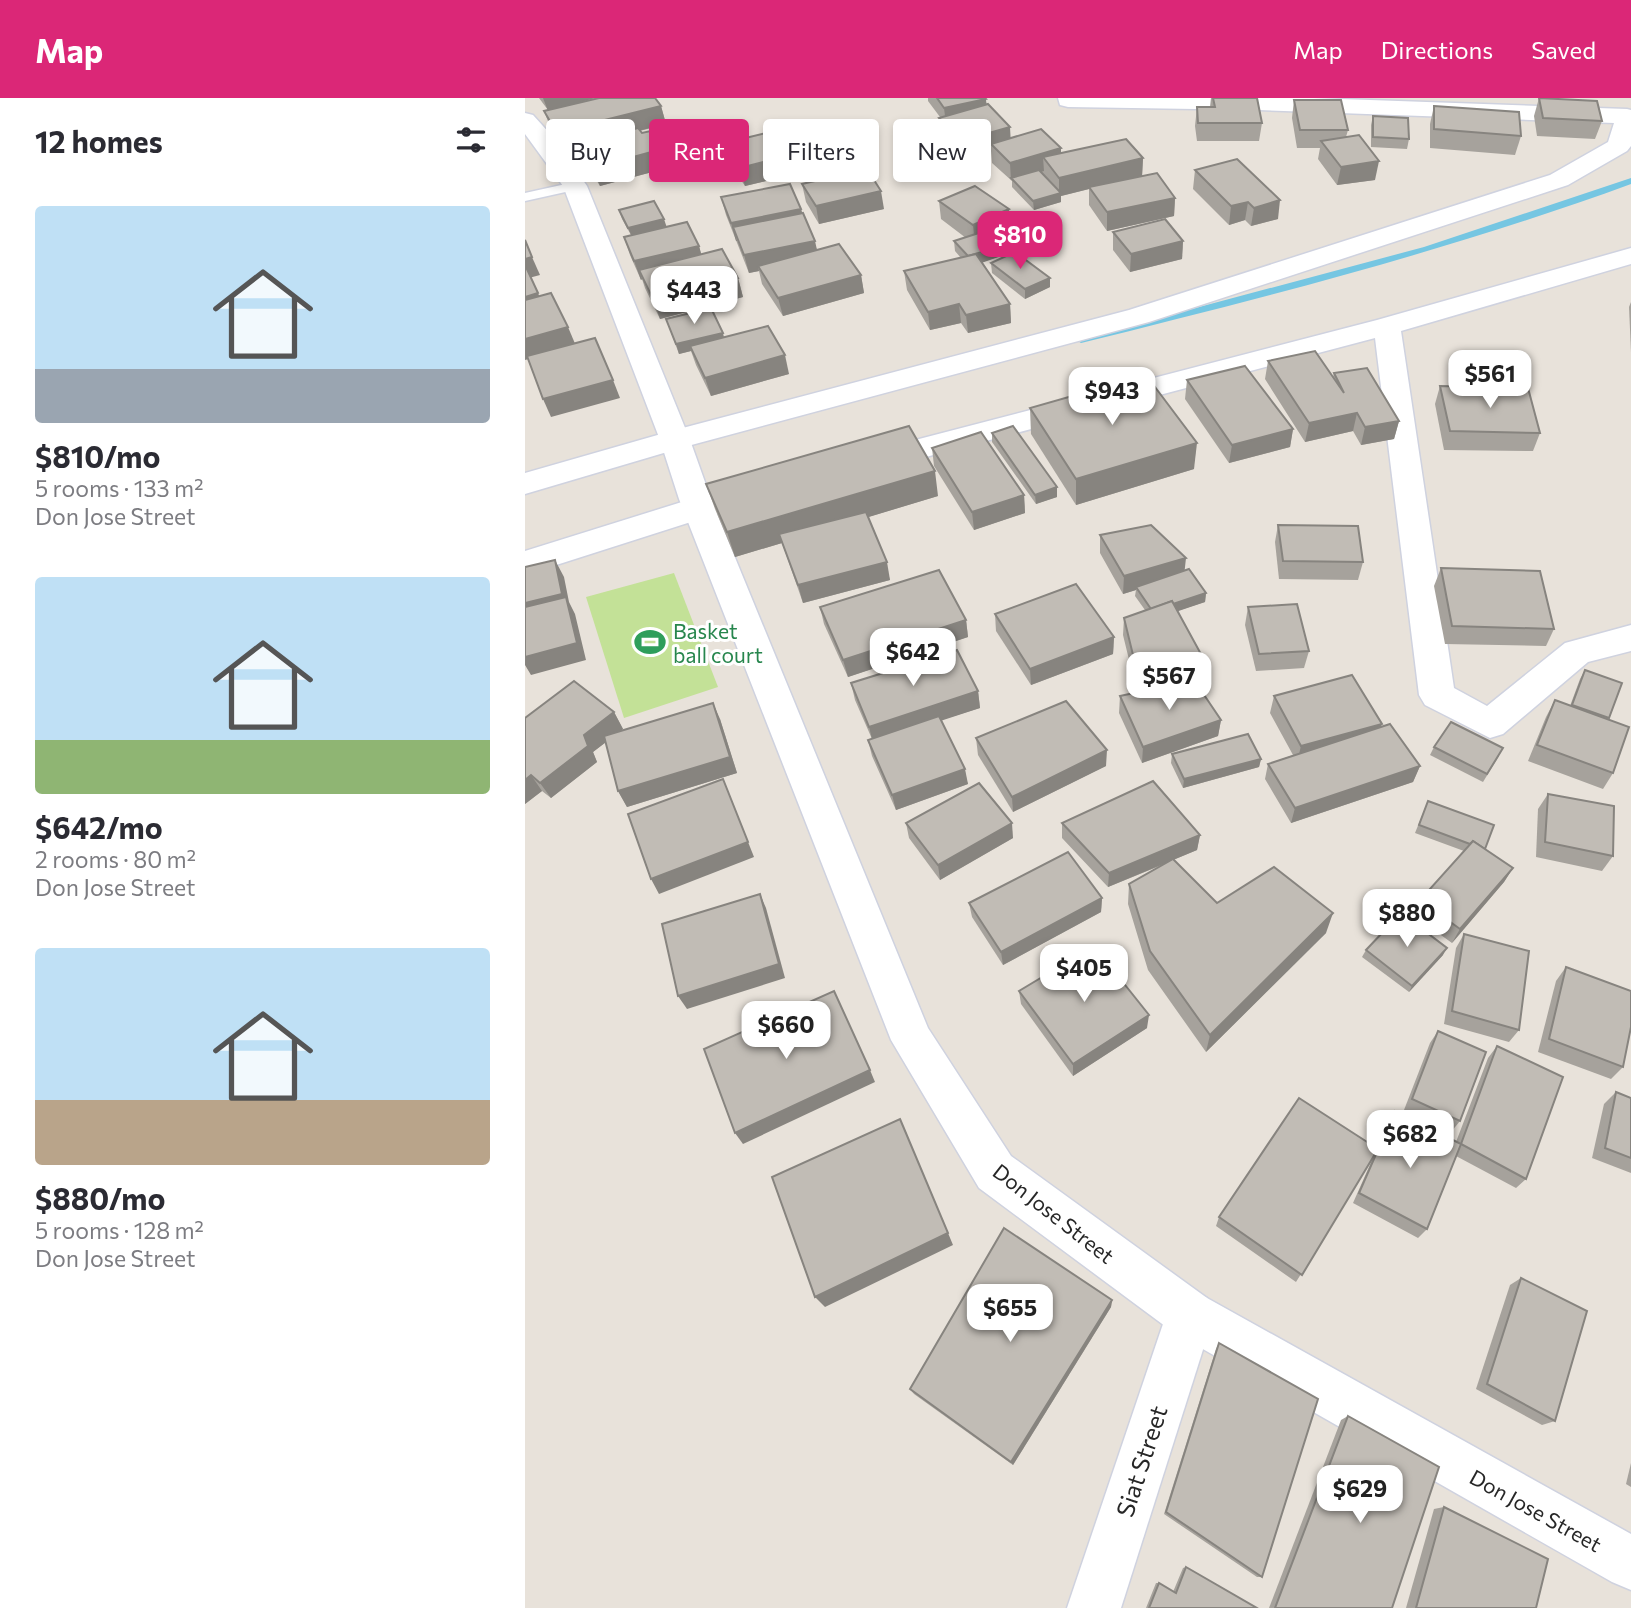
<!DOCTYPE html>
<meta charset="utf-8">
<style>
body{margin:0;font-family:Commissioner,sans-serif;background:#f7f7f7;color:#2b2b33;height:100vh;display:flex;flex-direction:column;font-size:26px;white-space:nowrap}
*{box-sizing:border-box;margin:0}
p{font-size:23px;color:#7c7c81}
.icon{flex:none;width:38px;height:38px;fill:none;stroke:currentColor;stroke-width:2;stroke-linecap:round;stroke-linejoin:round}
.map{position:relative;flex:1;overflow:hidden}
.details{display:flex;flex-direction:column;background:#fff;width:525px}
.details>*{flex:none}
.hud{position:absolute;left:21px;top:21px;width:665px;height:63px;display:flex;gap:14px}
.price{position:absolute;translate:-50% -60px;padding:0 16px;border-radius:14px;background:#fff;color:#222;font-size:23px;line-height:46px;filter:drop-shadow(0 2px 4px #0008)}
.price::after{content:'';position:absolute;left:50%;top:42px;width:21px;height:16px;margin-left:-10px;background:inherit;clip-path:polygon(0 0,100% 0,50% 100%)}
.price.active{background:#db2777;color:#fff}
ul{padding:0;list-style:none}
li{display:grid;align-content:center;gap:14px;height:371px;padding:0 35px}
li span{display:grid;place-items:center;height:217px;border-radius:7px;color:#555}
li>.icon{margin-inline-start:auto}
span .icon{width:126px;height:126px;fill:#fffc;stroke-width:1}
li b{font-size:30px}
h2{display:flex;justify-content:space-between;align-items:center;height:84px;padding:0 35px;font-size:30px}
.pill{padding:0 24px;border-radius:7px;background:#fff;box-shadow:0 4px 10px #0003;font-size:24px;line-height:63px}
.pill.active{background:#db2777;color:#fff}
header{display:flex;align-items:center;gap:42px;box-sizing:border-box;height:98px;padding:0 35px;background:#db2777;color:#fff}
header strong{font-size:33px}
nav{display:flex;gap:38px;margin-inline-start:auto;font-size:24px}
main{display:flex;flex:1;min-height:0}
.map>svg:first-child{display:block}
.pitch{fill:#c3e197}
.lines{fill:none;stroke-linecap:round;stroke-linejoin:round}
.stream{fill:#75c6e2;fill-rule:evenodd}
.service-casing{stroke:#cfd2df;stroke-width:3}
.minor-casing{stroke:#cfd2df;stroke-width:3}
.tertiary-casing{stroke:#cfd2df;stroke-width:3}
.service{fill:#fff;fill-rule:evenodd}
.minor{fill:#fff;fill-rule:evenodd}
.tertiary{fill:#fff;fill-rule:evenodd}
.wall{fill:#a6a29c}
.shaded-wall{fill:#87847f}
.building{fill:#c1bcb5;stroke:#87847f;stroke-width:2}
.labels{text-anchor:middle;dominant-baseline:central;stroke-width:6;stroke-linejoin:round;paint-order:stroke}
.leisure-label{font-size:21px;fill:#27864d;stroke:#fff;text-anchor:start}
.street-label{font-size:21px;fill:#272727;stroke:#fff}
.near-street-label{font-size:24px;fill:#272727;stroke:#fff}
</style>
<header>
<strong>Map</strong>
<nav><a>Map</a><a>Directions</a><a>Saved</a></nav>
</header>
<main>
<section class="details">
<h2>12 homes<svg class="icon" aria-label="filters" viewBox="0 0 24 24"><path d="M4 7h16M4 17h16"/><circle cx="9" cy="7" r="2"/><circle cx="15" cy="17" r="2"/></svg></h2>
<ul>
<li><span style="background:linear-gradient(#bfe0f5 75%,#9aa5b1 0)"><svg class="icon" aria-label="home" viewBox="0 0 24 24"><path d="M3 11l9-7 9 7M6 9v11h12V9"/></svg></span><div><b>$810/mo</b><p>5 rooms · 133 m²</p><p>Don Jose Street</p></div></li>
<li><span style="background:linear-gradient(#bfe0f5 75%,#8fb573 0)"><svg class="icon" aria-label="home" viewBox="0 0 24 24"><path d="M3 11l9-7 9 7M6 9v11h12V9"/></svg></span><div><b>$642/mo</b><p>2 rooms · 80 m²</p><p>Don Jose Street</p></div></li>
<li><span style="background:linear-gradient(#bfe0f5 70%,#b9a48a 0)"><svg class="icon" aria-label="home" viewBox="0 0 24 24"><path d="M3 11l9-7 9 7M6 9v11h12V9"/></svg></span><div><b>$880/mo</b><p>5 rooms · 128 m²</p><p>Don Jose Street</p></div></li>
</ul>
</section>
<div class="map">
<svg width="1106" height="1510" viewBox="0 0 1106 1510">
<rect width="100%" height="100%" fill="#e8e2da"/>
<path class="pitch" d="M149 475 193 589 99 620 61 499Z"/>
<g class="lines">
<path class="stream" d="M1106 80V86C926 152 742 199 556 245L551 242 899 149Z"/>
<g class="service-casing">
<path id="service" d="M50 84 56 88 54 91 0 103V95Z"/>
</g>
<g class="minor-casing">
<g id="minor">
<path d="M533 0H788L1102 11 1106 12V48L1102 53 1043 87 624 224 159 349 0 396V375L150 332 604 212 1025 77 1083 44 1089 25 734 12 543 9 535 7Z"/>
<path d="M1106 150V166L876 233 929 590 962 608 1040 545 1106 527V553L1063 564 978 636 965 640 900 607 894 597 850 240 348 373 337 370 333 363 337 356 348 353 852 222Z"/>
<path d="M208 388 219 391 224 399 219 407 0 477V453Z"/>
<path d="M665 1193 682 1200 689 1217 596 1510H542L641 1217 648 1200Z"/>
</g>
</g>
<g class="tertiary-casing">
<path id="tertiary" d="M0 15 8 17 27 38 62 88 165 342 186 401 403 930 486 1058 682 1200 1106 1436V1492L1087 1484 648 1234 454 1090 366 942 154 401 135 342 38 88 0 36Z"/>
</g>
<use href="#service" class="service"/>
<use href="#minor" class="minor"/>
<use href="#tertiary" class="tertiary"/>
</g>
<g class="wall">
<path d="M14 0H70L35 10 136 8 141 26 115 33 117 35 157 66 75 88 59 62 46 65 26 31 19 13 23 12Z"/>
<path d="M403 0H460L462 7 486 40 536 55 618 60 617 78 650 100 649 118 582 133 564 107V91L536 98V104L509 112 487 89V83L467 65 466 53 437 61 416 38 415 19 403 3Z"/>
<path d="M686 0H732L737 25 734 43H672L670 28 672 9H685Z"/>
<path d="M1014 0 1077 23 1070 41 1012 38 1009 18Z"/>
<path d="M769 2 823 32 821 39 850 82 812 87 793 61 795 50H772L767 20Z"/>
<path d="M909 8 996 38 990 57 905 50V26Z"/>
<path d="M848 18 884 41 882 51 846 49V27Z"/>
<path d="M200 45 278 54 282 73 220 88 204 64Z"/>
<path d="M670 72 753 121 726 128 720 122 704 127 668 91Z"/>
<path d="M277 86 359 111 294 126 281 104Z"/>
<path d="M196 99 276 111 292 152 336 177 339 195 258 218 237 186 234 173 224 175 201 117Z"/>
<path d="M414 103 484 111 485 130 468 137 478 148 479 157 457 164 485 206 486 225 443 235 436 225 405 232 382 192 379 173 436 160 430 153 429 143 441 140 416 121Z"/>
<path d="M94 112 142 129 174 148 176 156 213 180 218 199 135 221 120 190 117 181 116 182 105 157 99 139 106 137 97 121Z"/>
<path d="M588 134 658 143 657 161 605 174 588 152Z"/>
<path d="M466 165 525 180V189L500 201 467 175Z"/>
<path d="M1106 204V254L1104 209Z"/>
<path d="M141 221 199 240 264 276 186 298 171 267 166 253 154 256Z"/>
<path d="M743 263 808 279 809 275 874 323 869 341 836 347 828 333 780 344 740 281Z"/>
<path d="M662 282 768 331 765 349 704 365 660 301Z"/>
<path d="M915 288 1015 335 1008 353 919 352 910 306Z"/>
<path d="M505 310 669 371 551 407 506 336Z"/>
<path d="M467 335 532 399 511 406 467 344Z"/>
<path d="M407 350 499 397 500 415 449 432 409 368Z"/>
<path d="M181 386 413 398 343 419 365 482 278 505 257 445 210 459 190 411Z"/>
<path d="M753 427 838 464 833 482 754 481 750 444Z"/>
<path d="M575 437 659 472 681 495 680 504 652 513 677 558 674 575 607 574 598 537 599 520 620 512 610 498 611 492 598 496 575 455Z"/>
<path d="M916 470 1029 531 1021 548 920 546 909 488Z"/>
<path d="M295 509 441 522 443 539 323 579 299 526Z"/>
<path d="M723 509 784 553 779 570 731 573 720 527Z"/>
<path d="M470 516 589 539 588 556 506 587 471 533Z"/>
<path d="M1060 572 1097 585 1083 622 1088 675 1078 691 1003 663 1021 619 1030 602 1045 608 1055 581Z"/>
<path d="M326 585 453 593 455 610 416 622 443 686 371 712 347 658 343 642 347 641 330 602Z"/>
<path d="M595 598 696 622 693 638 617 665 594 615Z"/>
<path d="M749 598 857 626 855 629 895 668 888 684 766 725 740 681 743 666 768 657 745 615Z"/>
<path d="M89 614 98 631 95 633 195 621 212 675 102 709 93 693 81 644 68 654 72 664 26 700 17 693 0 706V620Z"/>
<path d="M451 640 581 668 488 714 453 657Z"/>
<path d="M909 649 974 658 958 684 905 657Z"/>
<path d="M647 656 736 661 734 669 658 690 646 665Z"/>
<path d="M1023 696 1088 758 1077 773 1011 759 1013 711Z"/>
<path d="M903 703 960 751 988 770 979 784 927 845 888 817 895 802 939 753 890 735Z"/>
<path d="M381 725 488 740 415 782 384 740Z"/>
<path d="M537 725 675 737 672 752 648 762 692 805 801 835 681 954 623 872 603 806 604 786 642 765 583 789 537 740Z"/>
<path d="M577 800 576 814 478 867 447 819 444 805Z"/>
<path d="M939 836 994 932 984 944 919 926 931 850Z"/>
<path d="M841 852 918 857 884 894 837 859Z"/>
<path d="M1041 869 1098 969 1086 981 1013 954 1031 883Z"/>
<path d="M494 893 622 930 548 978 496 906Z"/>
<path d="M913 933 935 1023 926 1034 879 1012 905 945Z"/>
<path d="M972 948 1001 1081 991 1090 931 1058 902 1131 893 1140 828 1105 847 1062 771 1184 691 1128 694 1119 852 1050 863 1024 870 1013 931 1044 963 960Z"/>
<path d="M1091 994 1106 1000V1075L1067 1060 1079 1006Z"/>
<path d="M996 1180 1030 1323 1017 1327 951 1291 985 1187Z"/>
<path d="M587 1202 586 1209 488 1367 389 1296 385 1291Z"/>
<path d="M694 1245 737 1479H732L639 1416 691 1251Z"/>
<path d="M823 1318 867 1510H744L816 1322Z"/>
<path d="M1106 1365V1389L1101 1386Z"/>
<path d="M919 1409 1011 1510H881L909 1411Z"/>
<path d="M661 1469 732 1510H621L631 1485H634L648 1494 658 1470Z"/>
</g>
<g class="shaded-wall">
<path d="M18 0H70L23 13Z"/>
<path d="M461 1 462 20 421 26 419 10Z"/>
<path d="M136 8 141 26 73 43 53 46 59 62 46 65 39 47 64 26Z"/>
<path d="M485 29 486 47 466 46V53L437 61 436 43Z"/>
<path d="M152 47 157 66 75 88 68 70Z"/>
<path d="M536 50V68L518 59 519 73 489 82 486 80V83L485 65Z"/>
<path d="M278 54 282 73 220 88 215 70Z"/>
<path d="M618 60 617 79 564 89V91L536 98V104L509 112 508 103 534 95V80Z"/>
<path d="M854 63 850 82 812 87 816 69Z"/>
<path d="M356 93 359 111 294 126 291 108Z"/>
<path d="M650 100 649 118 582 133V114Z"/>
<path d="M755 102 753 121 726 128 729 110Z"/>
<path d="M723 104 720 122 704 127 706 108Z"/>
<path d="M276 111 280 129H208L212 143H211L206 125Z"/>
<path d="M484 111 485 130 450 146 448 127Z"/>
<path d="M139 121 142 130 107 139 103 130Z"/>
<path d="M290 143 294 161 233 168 234 173 224 175 219 157Z"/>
<path d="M658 143 657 161 605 174 606 156Z"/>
<path d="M174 148 179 166 114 172 117 181 116 182 109 163Z"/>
<path d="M478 148 479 157 445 169 444 159Z"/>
<path d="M7 159 15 177 0 181V161Z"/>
<path d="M336 177 339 195 258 218 253 200Z"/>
<path d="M213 180 218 199 135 221 129 203Z"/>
<path d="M525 180V189L500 201V191Z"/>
<path d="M13 195 21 214 0 219V199Z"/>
<path d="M434 206 436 225 405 232 403 214Z"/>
<path d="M485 206 486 225 443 235 441 217Z"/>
<path d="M43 229 51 248 0 262V241Z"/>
<path d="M198 235 200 244 165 248 166 253 154 256 151 246Z"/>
<path d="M260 257 264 276 186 298 180 280Z"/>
<path d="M88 282 95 300 26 319 18 301Z"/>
<path d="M832 315 828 333 780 344 784 325Z"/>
<path d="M874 323 869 341 836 347 840 329Z"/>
<path d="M768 331 765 349 704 365 707 347Z"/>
<path d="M672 345 669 371 551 407V381Z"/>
<path d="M410 373 413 398 258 445 254 436 257 445 210 459 202 434Z"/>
<path d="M532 389V399L511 406 510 397Z"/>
<path d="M499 397 500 415 449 432 447 414Z"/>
<path d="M661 460 659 478 611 489V492L598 496 599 478Z"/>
<path d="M30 462 39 479 44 504 50 516 61 562 6 577 0 567V505Z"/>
<path d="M362 464 365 482 278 505 273 487Z"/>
<path d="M681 495 680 504 627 522 628 513Z"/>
<path d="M441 522 443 539 323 579 318 562Z"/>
<path d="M589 539 588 556 506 587 505 571Z"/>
<path d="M453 593 455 610 348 645 344 629Z"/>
<path d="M188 605 195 621 212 675 102 709 93 693Z"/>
<path d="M89 614 98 631 68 654 72 664 26 700 15 685 59 637Z"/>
<path d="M696 622 693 638 617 665 618 649Z"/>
<path d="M857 626 851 642 772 664 776 648Z"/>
<path d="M582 652 581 668 488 714 487 699Z"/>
<path d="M736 661 734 669 658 690 659 681Z"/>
<path d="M895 668 888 684 766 725 770 710Z"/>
<path d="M440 671 443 686 371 712 367 697Z"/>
<path d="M6 677 17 693 0 706V682Z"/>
<path d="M198 681 229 759 134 796 126 781Z"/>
<path d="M487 725 488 740 415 782 413 767Z"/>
<path d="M675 737 672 752 583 789 584 775Z"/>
<path d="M988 770 979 784 927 845 935 831Z"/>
<path d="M235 796 241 810 260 880 162 911 153 898Z"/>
<path d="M577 800 576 814 478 867 476 854Z"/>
<path d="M808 815 801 835 681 954 685 937Z"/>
<path d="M922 850 918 857 884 894 887 888Z"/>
<path d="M624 917 622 930 548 978V966Z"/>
<path d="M345 972 350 984 218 1046 210 1035Z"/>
<path d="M423 1135 428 1147 300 1209 290 1199Z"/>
<path d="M587 1202 586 1209 488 1367 486 1364Z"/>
</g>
<g class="building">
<path d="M74 0H130L136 8 64 26 72 39 39 47 19 13Z"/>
<path d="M412 0H460L461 1 419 10Z"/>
<path d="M688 0H732L737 25H673L672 9H690Z"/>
<path d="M1014 0 1072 3 1077 23 1018 20Z"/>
<path d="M769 2H816L823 32H775Z"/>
<path d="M463 6 485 29 436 43 414 20Z"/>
<path d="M909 8 994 14 996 38 909 31Z"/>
<path d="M848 18 883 20 884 41 848 39Z"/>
<path d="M113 30 117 35 139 30 152 47 68 70 53 46Z"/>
<path d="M261 30 278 54 215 70 200 45Z"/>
<path d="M516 31 536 50 485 65 466 46Z"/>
<path d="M834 37 854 63 816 69 796 43Z"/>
<path d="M601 41 618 60 534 80 518 59Z"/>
<path d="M712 61 755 102 729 110 723 104 706 108 670 72Z"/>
<path d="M342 71 356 93 291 108 277 86Z"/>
<path d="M514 72 536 95 508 103 486 80Z"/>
<path d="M632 75 650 100 582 114 564 89Z"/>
<path d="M265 86 276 111 206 125 196 99Z"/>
<path d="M450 88 484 111 448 127 414 103Z"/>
<path d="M129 103 139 121 103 130 94 112Z"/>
<path d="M278 115 290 143 219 157 208 129Z"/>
<path d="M640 121 658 143 606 156 588 134Z"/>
<path d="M162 124 174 148 109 163 99 139Z"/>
<path d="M463 132 478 148 443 158 429 143Z"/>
<path d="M0 142 7 159 0 161Z"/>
<path d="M314 146 336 177 253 200 233 168Z"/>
<path d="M197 151 213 180 129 203 114 172Z"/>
<path d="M490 154 525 180 500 191 466 165Z"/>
<path d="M451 156 485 206 441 217 434 206 403 214 379 173Z"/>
<path d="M0 167 13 195 0 199Z"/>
<path d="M26 195 43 229 0 241V202Z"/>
<path d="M186 210 198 235 151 246 141 221Z"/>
<path d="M243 228 260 257 180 280 165 248Z"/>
<path d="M70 240 88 282 18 301 2 258Z"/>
<path d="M790 253 819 295 809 275 842 270 874 323 840 329 832 315 784 325 743 263Z"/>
<path d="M720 268 768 331 707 347 662 282Z"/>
<path d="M621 277 672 345 551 381 505 310Z"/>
<path d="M915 288 1003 290 1015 335 925 333Z"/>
<path d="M384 328 410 373 202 434 181 386Z"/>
<path d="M488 328 532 389 510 397 467 335Z"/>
<path d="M456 334 499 397 447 414 407 350Z"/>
<path d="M341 414 362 464 273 487 254 436Z"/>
<path d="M626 427 661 460 599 478 575 437Z"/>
<path d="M753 427 833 428 838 464 758 463Z"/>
<path d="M30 462 37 496 0 505V469Z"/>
<path d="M916 470 1015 473 1029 531 927 528Z"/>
<path d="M664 471 681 495 648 506 647 503 626 511 611 489Z"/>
<path d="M414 472 441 522 318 562 295 509Z"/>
<path d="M551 486 589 539 505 571 470 516Z"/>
<path d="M41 499 52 545 0 559V509Z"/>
<path d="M647 503 677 558 608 557 599 520Z"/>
<path d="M772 506 784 553 734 556 723 509Z"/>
<path d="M432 552 453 593 344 629 326 585Z"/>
<path d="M1060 572 1097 585 1084 620 1047 607Z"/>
<path d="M827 577 857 626 776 648 749 598Z"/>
<path d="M669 582 696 622 618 649 595 598Z"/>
<path d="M49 583 89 614 59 637 63 648 15 685 6 677 0 682V620Z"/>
<path d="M1030 602 1104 629 1088 675 1012 647Z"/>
<path d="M541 603 582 652 487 699 451 640Z"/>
<path d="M188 605 205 659 93 693 79 638Z"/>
<path d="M414 618 440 671 367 697 343 642Z"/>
<path d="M926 624 978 650 962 676 909 649Z"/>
<path d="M865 626 895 668 770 710 743 666Z"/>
<path d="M723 636 736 661 659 681 647 656Z"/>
<path d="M198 681 223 744 126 781 103 716Z"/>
<path d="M628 683 675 737 584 775 537 725Z"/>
<path d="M454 685 487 725 413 767 381 725Z"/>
<path d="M1023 696 1089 708 1088 758 1020 744Z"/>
<path d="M903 703 969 727 960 751 948 743 945 746 894 727Z"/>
<path d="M948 743 988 770 935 831 895 802Z"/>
<path d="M543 754 577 800 476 854 444 805Z"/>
<path d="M648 761 692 805 749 769 808 815 685 937 625 853 604 786Z"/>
<path d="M235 796 254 866 153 898 137 826Z"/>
<path d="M876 815 922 850 887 888 841 852Z"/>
<path d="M939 836 1004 853 994 932 927 913Z"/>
<path d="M569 848 624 917 548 966 494 893Z"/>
<path d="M1041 869 1106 893V929L1098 969 1024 941Z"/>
<path d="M309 893 345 972 210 1035 179 951Z"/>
<path d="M913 933 961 954 935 1023 887 1001Z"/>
<path d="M972 948 1038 979 1001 1081 936 1046Z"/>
<path d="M1091 994 1106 1000V1060L1080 1050Z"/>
<path d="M774 1000 853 1051 777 1177 694 1119Z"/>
<path d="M870 1013 936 1046 902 1131 834 1095Z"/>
<path d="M375 1021 423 1135 290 1199 247 1079Z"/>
<path d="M479 1130 587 1202 486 1364 385 1291Z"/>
<path d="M996 1180 1062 1213 1030 1323 962 1286Z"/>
<path d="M694 1245 793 1301 737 1479 641 1414Z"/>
<path d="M823 1318 914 1369 867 1510H750Z"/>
<path d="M919 1409 1023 1461 1011 1510H891Z"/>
<path d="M661 1469 732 1510H624L634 1485 651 1495Z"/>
</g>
<defs>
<g id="stadium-bare" transform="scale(2.415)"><path d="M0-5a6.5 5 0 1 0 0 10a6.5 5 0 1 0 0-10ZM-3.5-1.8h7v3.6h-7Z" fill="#2e9e5b" stroke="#fff" stroke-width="2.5" paint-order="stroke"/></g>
</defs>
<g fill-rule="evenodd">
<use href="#stadium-bare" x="125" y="544"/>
</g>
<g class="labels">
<g class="leisure-label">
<text x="148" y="532">Basket<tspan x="148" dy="24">ball court</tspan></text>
</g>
<g class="street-label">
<text transform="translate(529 1115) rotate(38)">Don Jose Street</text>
<text transform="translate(1011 1412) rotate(29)">Don Jose Street</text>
</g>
<g class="near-street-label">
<text transform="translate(616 1363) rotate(-72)">Siat Street</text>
</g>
</g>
</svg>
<b class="price active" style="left:495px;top:173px">$810</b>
<b class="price" style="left:169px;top:228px">$443</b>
<b class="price" style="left:965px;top:312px">$561</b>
<b class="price" style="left:587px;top:329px">$943</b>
<b class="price" style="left:388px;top:590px">$642</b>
<b class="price" style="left:644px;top:614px">$567</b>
<b class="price" style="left:882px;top:851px">$880</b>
<b class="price" style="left:559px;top:906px">$405</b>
<b class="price" style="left:261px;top:963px">$660</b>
<b class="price" style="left:885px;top:1072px">$682</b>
<b class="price" style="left:485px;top:1246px">$655</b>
<b class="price" style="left:835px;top:1427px">$629</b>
<div class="hud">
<a class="pill">Buy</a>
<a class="pill active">Rent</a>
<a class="pill">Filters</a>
<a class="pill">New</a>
</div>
</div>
</main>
